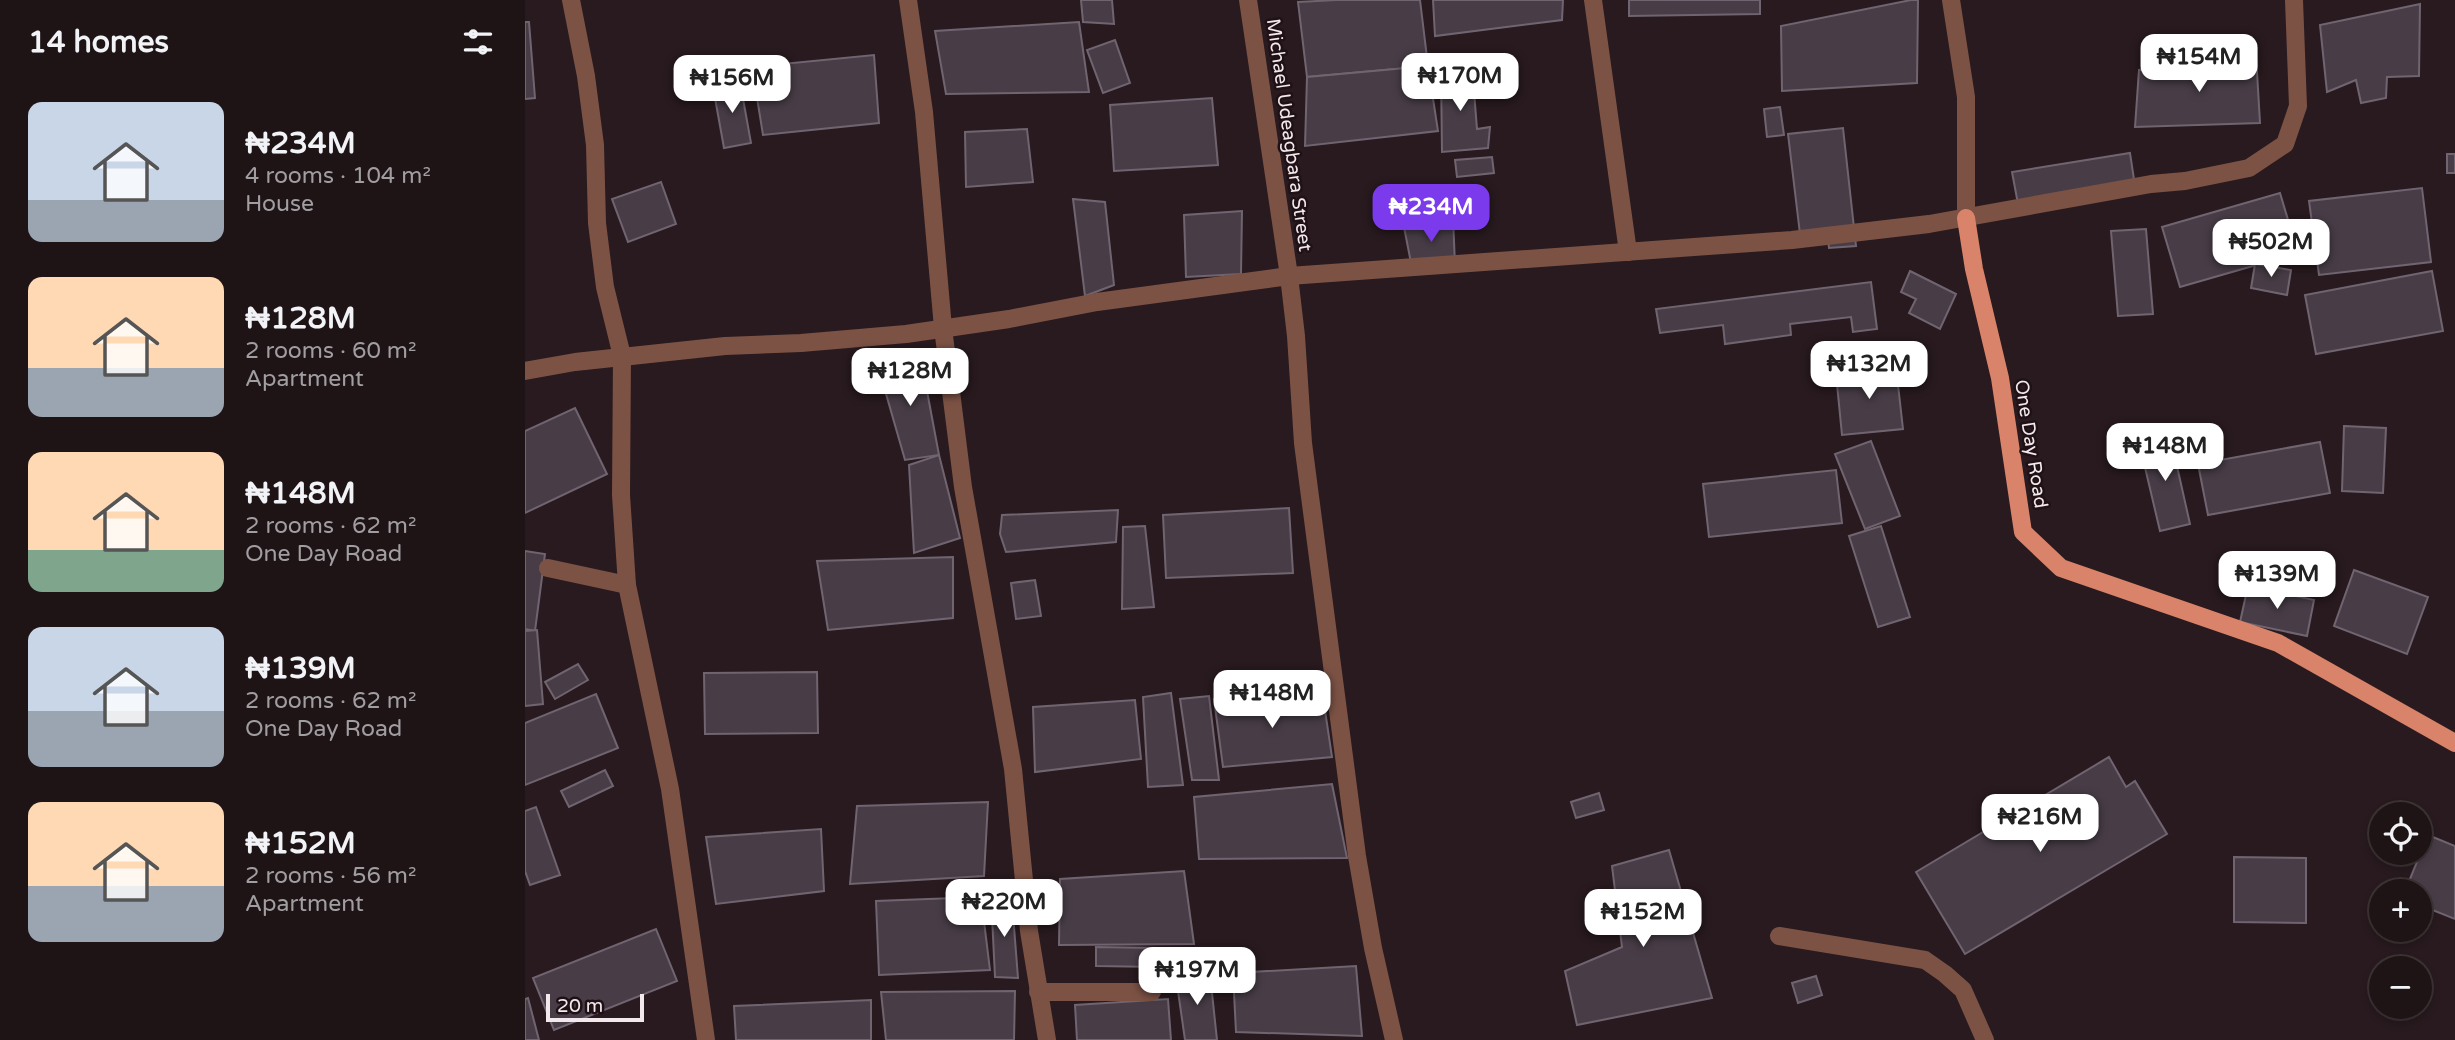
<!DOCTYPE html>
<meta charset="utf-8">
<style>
body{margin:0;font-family:"Varela Round",sans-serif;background:#2b2123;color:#f1f3f6;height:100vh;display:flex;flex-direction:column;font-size:26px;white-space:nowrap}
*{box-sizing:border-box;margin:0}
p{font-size:23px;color:#a19ea1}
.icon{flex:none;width:38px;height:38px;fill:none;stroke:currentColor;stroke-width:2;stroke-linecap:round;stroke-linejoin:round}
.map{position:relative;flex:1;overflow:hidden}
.drawer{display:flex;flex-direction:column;background:#1e1416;width:525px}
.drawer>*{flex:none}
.tools{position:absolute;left:1844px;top:802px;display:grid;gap:14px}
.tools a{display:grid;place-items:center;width:63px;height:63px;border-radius:50%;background:#1e1416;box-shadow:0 4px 10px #0003,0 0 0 2px #3c3335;font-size:35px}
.scale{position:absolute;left:21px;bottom:18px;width:98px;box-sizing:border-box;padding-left:7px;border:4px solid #f3e8eb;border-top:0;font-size:19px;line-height:24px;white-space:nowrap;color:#f3e8eb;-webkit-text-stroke:5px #1f1115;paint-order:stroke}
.price{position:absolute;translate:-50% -60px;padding:0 16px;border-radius:14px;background:#fff;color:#222;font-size:23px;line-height:46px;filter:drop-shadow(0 2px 4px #0008)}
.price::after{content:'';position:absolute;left:50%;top:42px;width:21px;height:16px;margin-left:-10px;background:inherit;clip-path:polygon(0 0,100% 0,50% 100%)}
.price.active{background:#7c3aed;color:#fff}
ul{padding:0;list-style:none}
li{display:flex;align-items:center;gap:21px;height:175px;padding:0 28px}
li span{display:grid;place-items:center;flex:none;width:196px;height:140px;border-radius:14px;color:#555}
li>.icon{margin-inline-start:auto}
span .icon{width:84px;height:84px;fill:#fffc;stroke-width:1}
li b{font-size:30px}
h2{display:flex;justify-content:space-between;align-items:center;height:84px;padding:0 28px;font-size:30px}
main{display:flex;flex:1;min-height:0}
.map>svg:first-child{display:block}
.building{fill:#483d47;stroke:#706470;stroke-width:2}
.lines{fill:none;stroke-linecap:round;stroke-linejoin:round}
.minor{stroke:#7c5245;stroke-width:18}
.major{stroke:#d9836a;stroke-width:18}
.labels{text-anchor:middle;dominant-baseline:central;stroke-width:5;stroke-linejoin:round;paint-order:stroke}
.street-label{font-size:19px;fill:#f3e8eb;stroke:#1f1115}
</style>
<main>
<section class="drawer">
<h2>14 homes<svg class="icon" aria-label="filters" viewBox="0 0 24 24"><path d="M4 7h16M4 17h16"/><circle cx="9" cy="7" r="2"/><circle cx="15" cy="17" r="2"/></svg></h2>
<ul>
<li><span style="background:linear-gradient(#c9d6e8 70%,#9aa5b1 0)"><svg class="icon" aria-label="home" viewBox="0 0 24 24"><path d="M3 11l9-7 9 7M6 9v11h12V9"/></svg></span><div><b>₦234M</b><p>4 rooms · 104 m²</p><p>House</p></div></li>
<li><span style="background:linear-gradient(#ffd9b3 65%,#9aa5b1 0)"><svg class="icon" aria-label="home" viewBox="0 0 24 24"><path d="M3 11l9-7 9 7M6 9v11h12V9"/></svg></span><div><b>₦128M</b><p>2 rooms · 60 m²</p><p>Apartment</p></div></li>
<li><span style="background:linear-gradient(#ffd9b3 70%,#7fa58c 0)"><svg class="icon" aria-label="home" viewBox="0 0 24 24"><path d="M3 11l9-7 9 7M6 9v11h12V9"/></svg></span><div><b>₦148M</b><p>2 rooms · 62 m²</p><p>One Day Road</p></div></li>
<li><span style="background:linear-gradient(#c9d6e8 60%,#9aa5b1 0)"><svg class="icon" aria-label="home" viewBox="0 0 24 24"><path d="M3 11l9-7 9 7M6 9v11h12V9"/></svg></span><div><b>₦139M</b><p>2 rooms · 62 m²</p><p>One Day Road</p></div></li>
<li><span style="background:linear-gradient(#ffd9b3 60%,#9aa5b1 0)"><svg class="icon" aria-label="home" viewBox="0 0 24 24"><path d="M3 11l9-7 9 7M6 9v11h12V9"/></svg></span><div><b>₦152M</b><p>2 rooms · 56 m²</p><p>Apartment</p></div></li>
</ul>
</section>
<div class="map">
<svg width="1930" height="1040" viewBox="0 0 1930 1040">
<rect width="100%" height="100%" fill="#281a1e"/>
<g class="building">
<path d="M556 0H587L589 24 558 22Z"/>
<path d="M811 0H895L903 66 782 77 773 2Z"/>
<path d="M908 0H1038L1037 20 910 36Z"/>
<path d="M1104 0H1235V14L1104 16Z"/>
<path d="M1386 0H1393L1392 83 1257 91 1256 26Z"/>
<path d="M1895 4 1894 76 1862 77 1861 98 1836 103 1831 80 1802 92 1795 25Z"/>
<path d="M0 22H4L10 98 0 99Z"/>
<path d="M554 22 564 92 421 94 410 31Z"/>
<path d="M590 40 605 83 578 93 562 50Z"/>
<path d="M349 55 354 123 238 135 227 67Z"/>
<path d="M1731 55 1735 123 1610 127 1614 70Z"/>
<path d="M903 66 913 131 780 146 782 77Z"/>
<path d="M947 66 952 129 965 127 963 148 917 152 916 72Z"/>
<path d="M215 82 226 143 199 148 188 87Z"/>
<path d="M687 98 693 165 589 171 585 105Z"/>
<path d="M1255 107 1259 135 1242 137 1239 109Z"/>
<path d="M1318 128 1331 246 1304 248 1302 231 1275 234 1263 134Z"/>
<path d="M502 129 508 182 441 187 440 132Z"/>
<path d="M1605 153 1610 186 1493 204 1487 172Z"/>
<rect x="1922" y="154" width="8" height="19"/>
<path d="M967 157 969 173 932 177 930 160Z"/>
<path d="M136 182 151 224 103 242 87 199Z"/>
<path d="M1897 188 1906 262 1794 275 1784 201Z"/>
<path d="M1755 193 1773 253 1655 287 1637 227Z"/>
<path d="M548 199 580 202 589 285 560 296Z"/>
<path d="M717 211 716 274 661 277 659 215Z"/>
<path d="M928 217 930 265 887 268 879 227Z"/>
<path d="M1621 229 1628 314 1593 316 1586 231Z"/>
<path d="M1730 264 1766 270 1762 295 1726 288Z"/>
<path d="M1385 271 1431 294 1415 329 1384 313 1391 299 1376 292Z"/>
<path d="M1907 271 1918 331 1791 354 1780 295Z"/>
<path d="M1346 282 1352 329 1328 332 1326 317 1265 324 1266 335 1200 344 1198 325 1135 333 1131 309Z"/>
<path d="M396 359 414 455 380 460 353 366Z"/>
<path d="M1371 367 1378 429 1317 435 1311 374Z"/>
<path d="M50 408 82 474 0 513V431Z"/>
<path d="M1819 426 1861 428 1858 493 1817 491Z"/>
<path d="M1645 435 1665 524 1635 531 1614 442Z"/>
<path d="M1346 441 1375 516 1340 529 1310 454Z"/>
<path d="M1795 442 1805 493 1683 515 1673 464Z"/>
<path d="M414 455 435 538 389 553 384 465Z"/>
<path d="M1311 470 1317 523 1184 537 1178 484Z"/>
<path d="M764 508 768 573 641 578 638 515Z"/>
<path d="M593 510 591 542 481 552 475 534 477 515Z"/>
<path d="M620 526 629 607 597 609 598 527Z"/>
<path d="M1356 526 1385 617 1353 627 1324 536Z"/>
<path d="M0 551 20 554 10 631 0 629Z"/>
<path d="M428 557V618L303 630 292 561Z"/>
<path d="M1829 570 1903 597 1882 654 1809 626Z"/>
<path d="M510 580 516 616 491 619 486 583Z"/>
<path d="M1723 586 1789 600 1782 636 1715 622Z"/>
<path d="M12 630 18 704 0 706V631Z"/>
<path d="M53 664 63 680 30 699 20 682Z"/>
<path d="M292 672 293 733 180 734 179 673Z"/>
<path d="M646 693 658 785 623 787 618 697Z"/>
<path d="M71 694 93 748 0 785V723Z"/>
<path d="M684 696 694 780H667L655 699Z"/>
<path d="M798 697 807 757 698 767 689 699Z"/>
<path d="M610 700 616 759 510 772 508 707Z"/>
<path d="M1584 757 1601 787 1610 781 1642 834 1440 954 1391 872Z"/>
<path d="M80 770 88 786 44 807 36 791Z"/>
<path d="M807 784 822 858 674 859 669 797Z"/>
<path d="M1074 793 1079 810 1051 818 1046 802Z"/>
<path d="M463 802 459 876 325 884 332 806Z"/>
<path d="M11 807 35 875 5 885 0 871V811Z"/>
<path d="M296 829 299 891 191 904 181 837Z"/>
<path d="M1903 835 1930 846V919L1895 905V891H1880Z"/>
<path d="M1144 850 1187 998 1052 1025 1040 971 1097 947 1087 866Z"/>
<path d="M1709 857 1781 858V923L1709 922Z"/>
<path d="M659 871 669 944 534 945 535 879Z"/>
<path d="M466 896 487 901 493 978 470 977Z"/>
<path d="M456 897 465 970 354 975 351 901Z"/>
<path d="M131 929 152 981 29 1030 8 978Z"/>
<path d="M571 947 633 948V967L571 966Z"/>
<path d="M831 966 837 1036 711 1032 708 973Z"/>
<path d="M685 974 692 1040H660L651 977Z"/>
<path d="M1291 976 1297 995 1273 1003 1267 983Z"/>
<path d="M490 991 489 1040H361L356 992Z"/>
<path d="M3 998 14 1040H0V999Z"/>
<path d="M643 999 646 1040H552L550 1005Z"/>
<path d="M346 1000V1040H211L209 1006Z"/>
</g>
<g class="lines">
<g class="minor">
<path d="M46 0 61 76 70 145 72 223 80 287 97 356 96 495 102 585 145 789 181 1040"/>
<path d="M383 0 399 112 418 328 438 487 488 769 504 931 522 1040"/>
<path d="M723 0 764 276 771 336 778 443 832 856 848 948 869 1040"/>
<path d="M1068 0 1103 252"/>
<path d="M1426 0 1441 97V218"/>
<path d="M0 371 50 362 200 346 276 343 381 334 484 319 572 302 764 276 1267 240 1404 224 1626 184 1660 181 1724 168 1760 144 1773 106 1769 0"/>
<path d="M23 568 102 585"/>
<path d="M1254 936 1400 960 1420 974 1438 990 1460 1040"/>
<path d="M513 992H627"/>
</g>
<path class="major" d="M1441 218 1449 269 1475 378 1498 532 1536 568 1753 643 1930 743"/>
</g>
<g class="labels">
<g class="street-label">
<text transform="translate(764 135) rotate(82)">Michael Udeagbara Street</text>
<text transform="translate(1506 444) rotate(81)">One Day Road</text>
</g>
</g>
</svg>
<div class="tools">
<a><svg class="icon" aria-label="locate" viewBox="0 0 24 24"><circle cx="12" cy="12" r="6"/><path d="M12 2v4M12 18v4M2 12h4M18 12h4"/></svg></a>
<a>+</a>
<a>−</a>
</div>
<div class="scale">20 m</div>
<b class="price" style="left:1674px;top:94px">₦154M</b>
<b class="price" style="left:935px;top:113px">₦170M</b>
<b class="price" style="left:207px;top:115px">₦156M</b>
<b class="price active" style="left:906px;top:244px">₦234M</b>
<b class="price" style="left:1746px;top:279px">₦502M</b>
<b class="price" style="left:1344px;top:401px">₦132M</b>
<b class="price" style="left:385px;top:408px">₦128M</b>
<b class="price" style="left:1640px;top:483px">₦148M</b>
<b class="price" style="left:1752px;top:611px">₦139M</b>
<b class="price" style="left:747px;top:730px">₦148M</b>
<b class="price" style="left:1515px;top:854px">₦216M</b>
<b class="price" style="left:479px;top:939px">₦220M</b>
<b class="price" style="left:1118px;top:949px">₦152M</b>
<b class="price" style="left:672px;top:1007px">₦197M</b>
</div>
</main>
